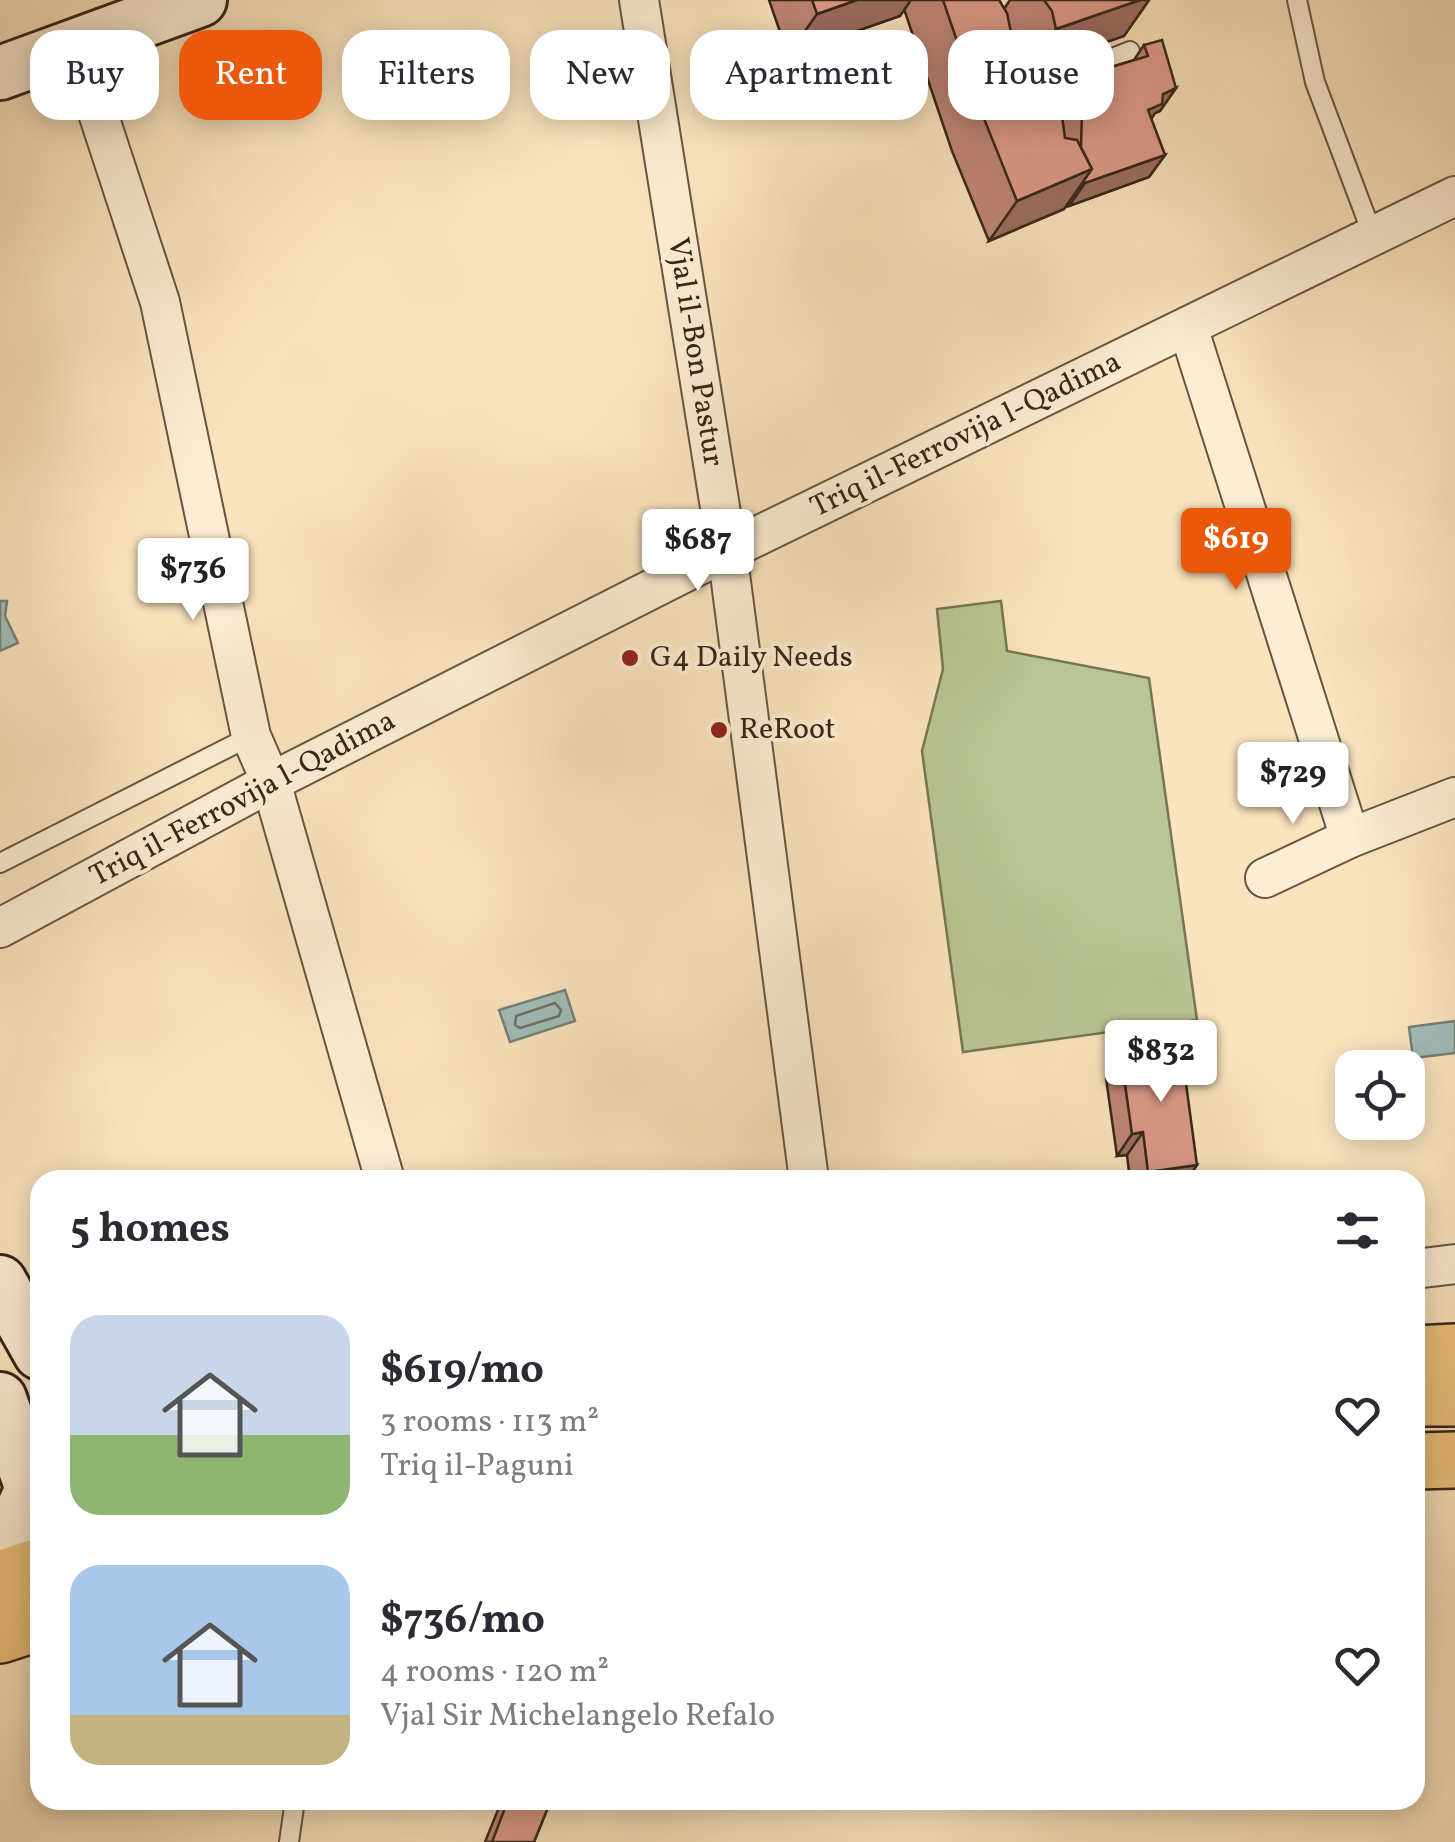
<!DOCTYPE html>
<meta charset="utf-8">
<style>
body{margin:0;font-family:Vollkorn,serif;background:#f7f7f7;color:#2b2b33;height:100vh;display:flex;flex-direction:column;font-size:38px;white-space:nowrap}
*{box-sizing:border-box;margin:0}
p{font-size:32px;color:#7c7c81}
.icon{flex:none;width:55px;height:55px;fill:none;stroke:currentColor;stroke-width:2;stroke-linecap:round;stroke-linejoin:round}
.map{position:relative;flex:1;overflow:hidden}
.details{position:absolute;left:30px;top:1170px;width:1395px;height:640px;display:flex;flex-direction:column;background:#fff;border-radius:30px;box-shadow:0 5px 25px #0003}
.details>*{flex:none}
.banner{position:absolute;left:30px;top:30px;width:1395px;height:90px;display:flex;gap:20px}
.buttons{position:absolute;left:1335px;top:1050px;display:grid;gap:20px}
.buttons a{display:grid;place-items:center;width:90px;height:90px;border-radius:20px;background:#fff;box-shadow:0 5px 25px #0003;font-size:50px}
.price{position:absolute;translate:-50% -85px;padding:0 22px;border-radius:10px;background:#fff;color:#222;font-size:32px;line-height:65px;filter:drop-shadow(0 2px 5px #0008)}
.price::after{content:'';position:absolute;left:50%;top:60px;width:30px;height:22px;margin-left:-15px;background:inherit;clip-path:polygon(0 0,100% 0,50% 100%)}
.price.selected{background:#ea580c;color:#fff}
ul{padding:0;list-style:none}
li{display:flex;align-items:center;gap:30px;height:250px;padding:0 40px}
li span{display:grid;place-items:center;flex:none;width:280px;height:200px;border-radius:30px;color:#555}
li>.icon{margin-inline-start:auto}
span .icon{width:120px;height:120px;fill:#fffc;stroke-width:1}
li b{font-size:42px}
h2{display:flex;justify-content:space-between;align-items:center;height:120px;padding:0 40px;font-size:42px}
.tag{padding:0 35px;border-radius:30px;background:#fff;box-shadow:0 5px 25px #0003;font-size:35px;line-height:90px}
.tag.selected{background:#ea580c;color:#fff}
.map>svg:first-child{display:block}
.green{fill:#b9c594;stroke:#787556;stroke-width:2.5}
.water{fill:#a1bdb9;stroke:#768079;stroke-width:2.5}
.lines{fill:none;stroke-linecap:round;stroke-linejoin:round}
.shore{stroke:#6c7168;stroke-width:2.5}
.service-casing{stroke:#675541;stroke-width:22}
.minor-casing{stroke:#675541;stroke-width:42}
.secondary-casing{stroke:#362518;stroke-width:58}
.trunk-casing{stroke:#362518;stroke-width:60}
.service{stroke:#fcedd4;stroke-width:18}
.minor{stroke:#fcedd4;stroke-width:38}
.secondary{stroke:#fcedd4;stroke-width:52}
.trunk{stroke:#edc27e;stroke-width:55}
.wall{fill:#bf8577;stroke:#362518;stroke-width:2.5}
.shaded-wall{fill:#9b6c61;stroke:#362518;stroke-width:2.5}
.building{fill:#de9b8a;stroke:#362518;stroke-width:2.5}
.poi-dot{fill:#8f2418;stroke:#fcedd4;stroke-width:4}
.labels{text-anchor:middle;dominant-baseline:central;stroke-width:8;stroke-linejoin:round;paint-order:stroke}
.street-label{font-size:30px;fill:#362518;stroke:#fcedd4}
.poi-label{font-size:30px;fill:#362518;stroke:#fcedd4;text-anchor:start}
</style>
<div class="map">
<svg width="1455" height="1842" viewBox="0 0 1455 1842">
<rect width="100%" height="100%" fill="#fae4bd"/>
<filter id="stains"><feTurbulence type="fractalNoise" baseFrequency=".002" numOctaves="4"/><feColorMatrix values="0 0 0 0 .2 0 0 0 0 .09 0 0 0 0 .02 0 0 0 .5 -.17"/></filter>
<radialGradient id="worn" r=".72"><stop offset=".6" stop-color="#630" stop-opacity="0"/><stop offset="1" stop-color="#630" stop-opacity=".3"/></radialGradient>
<path class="green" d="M1001 601 1007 651 1149 678 1197 1020 963 1052 922 751 943 669 937 609Z"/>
<g class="water">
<path d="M0 601H7L5 616 18 643 0 651Z"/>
<path d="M565 990 575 1021 510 1042 499 1010Z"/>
<path d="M1455 1021V1053L1413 1058 1409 1027Z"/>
</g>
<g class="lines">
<path class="shore" d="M555 1003 561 1010 559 1016 520 1028 515 1025 516 1016Z"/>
<g class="service-casing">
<g id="service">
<path d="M1297 0 1315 82 1373 236"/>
<path d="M1017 96 1130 51"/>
<path d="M0 863 251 736"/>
<path d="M289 1842 295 1800"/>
</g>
</g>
<g class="minor-casing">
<g id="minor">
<path d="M639 0 727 551 809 1180"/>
<path d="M75 43 160 302 251 736 271 782 385 1180"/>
<path d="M1188 327 1350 838"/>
<path d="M1265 878 1350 838 1455 797"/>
<path d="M0 928 271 782 727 551 1455 196"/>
<path d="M1415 1269 1455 1264"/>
</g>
</g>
<g class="secondary-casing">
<g id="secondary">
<path d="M0 73 200 0"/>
<path d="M0 1282 40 1353"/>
<path d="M0 1399 32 1489 19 1517 0 1536"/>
</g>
</g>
<g class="trunk-casing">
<g id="trunk">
<path d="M1415 1354 1455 1352"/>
<path d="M1415 1398H1455"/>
<path d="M1415 1461 1455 1460"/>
<path d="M0 1579 40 1566"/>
<path d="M0 1635 40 1622"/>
</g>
</g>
<use href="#service" class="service"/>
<use href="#minor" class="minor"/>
<use href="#secondary" class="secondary"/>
<use href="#trunk" class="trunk"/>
</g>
<g class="wall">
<path d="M769 0H999L1004 9 1010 0H1149L1124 36 1028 69 1024 51 1012 35 1014 93 1008 100 1009 102 1026 103 1030 97 1056 109 1058 108 1056 101 1072 79 1134 60 1144 45 1176 88 1160 111 1155 113 1151 119 1165 155 1149 177 1069 206 1067 204 1064 209 989 241 952 151 904 9 900 16 788 55Z"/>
<path d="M1147 1043 1187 1180H1130L1127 1155 1117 1156 1106 1078 1121 1056 1140 1053Z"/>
<path d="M502 1800H551L534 1842H485Z"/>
</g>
<g class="shaded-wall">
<path d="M857 0H911L900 16 788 55 817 14Z"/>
<path d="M1140 0H1149L1124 36 1028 69 1056 29Z"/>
<path d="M1176 88 1160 111 1155 113 1146 126 1148 110 1163 94Z"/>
<path d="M1165 155 1149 177 1069 206 1085 183Z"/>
<path d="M1092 169 1064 209 989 241 1017 201Z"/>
<path d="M1143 1132 1127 1155 1117 1156 1132 1134Z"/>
<path d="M1197 1165 1187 1180H1142L1148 1172Z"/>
</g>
<g class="building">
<path d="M812 0H857L817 14Z"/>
<path d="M943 0H999L1007 13 1017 62 1013 64 1014 93 1007 95 1009 102 1018 99 1029 104 1030 97 1051 88 1056 109 1061 108 1065 138 1077 140 1092 169 1017 201 981 111Z"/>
<path d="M1044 0H1140L1056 29 1052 11Z"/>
<path d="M1162 40 1176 88 1163 94 1162 104 1148 110 1165 155 1085 183 1083 182 1092 169 1081 147 1082 111 1072 79 1148 56 1144 45Z"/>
<path d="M1180 1039 1197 1165 1148 1172 1143 1132 1132 1134 1121 1056 1148 1052 1147 1043Z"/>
<path d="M508 1800H551L534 1842H492Z"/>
</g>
<g class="poi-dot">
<circle cx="630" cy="658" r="10"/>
<circle cx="719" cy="730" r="10"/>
</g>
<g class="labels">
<g class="street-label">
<text transform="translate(695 352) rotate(81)">Vjal il-Bon Pastur</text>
<text transform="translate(966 435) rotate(-26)">Triq il-Ferrovija l-Qadima</text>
<text transform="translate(243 799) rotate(-28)">Triq il-Ferrovija l-Qadima</text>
</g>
<g class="poi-label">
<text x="650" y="658">G4 Daily Needs</text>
<text x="739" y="730">ReRoot</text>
</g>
</g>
<rect width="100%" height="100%" filter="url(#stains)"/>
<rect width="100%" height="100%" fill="url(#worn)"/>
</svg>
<div class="buttons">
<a><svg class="icon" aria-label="locate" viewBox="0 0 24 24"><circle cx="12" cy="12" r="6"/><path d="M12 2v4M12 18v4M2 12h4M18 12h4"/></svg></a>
</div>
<b class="price selected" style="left:1236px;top:593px">$619</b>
<b class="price" style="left:698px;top:594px">$687</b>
<b class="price" style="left:193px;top:623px">$736</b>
<b class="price" style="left:1293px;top:827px">$729</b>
<b class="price" style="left:1161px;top:1105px">$832</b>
<div class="banner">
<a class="tag">Buy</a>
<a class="tag selected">Rent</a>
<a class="tag">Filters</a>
<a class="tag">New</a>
<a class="tag">Apartment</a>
<a class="tag">House</a>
</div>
<section class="details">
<h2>5 homes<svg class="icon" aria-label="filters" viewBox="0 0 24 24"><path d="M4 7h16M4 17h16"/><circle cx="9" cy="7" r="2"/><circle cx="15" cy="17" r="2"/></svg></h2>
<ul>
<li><span style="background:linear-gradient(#c9d6e8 60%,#8fb573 0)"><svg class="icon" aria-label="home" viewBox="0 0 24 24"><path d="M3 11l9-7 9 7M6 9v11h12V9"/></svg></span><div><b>$619/mo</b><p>3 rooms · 113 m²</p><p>Triq il-Paguni</p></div><svg class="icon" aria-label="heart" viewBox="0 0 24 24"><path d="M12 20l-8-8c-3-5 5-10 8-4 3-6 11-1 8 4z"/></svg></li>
<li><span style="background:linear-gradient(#a9c7e8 75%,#c2b280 0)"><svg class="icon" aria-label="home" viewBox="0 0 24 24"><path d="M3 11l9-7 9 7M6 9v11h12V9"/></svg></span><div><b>$736/mo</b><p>4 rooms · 120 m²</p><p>Vjal Sir Michelangelo Refalo</p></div><svg class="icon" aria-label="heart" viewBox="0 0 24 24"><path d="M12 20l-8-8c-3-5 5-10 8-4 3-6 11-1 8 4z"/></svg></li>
</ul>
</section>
</div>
